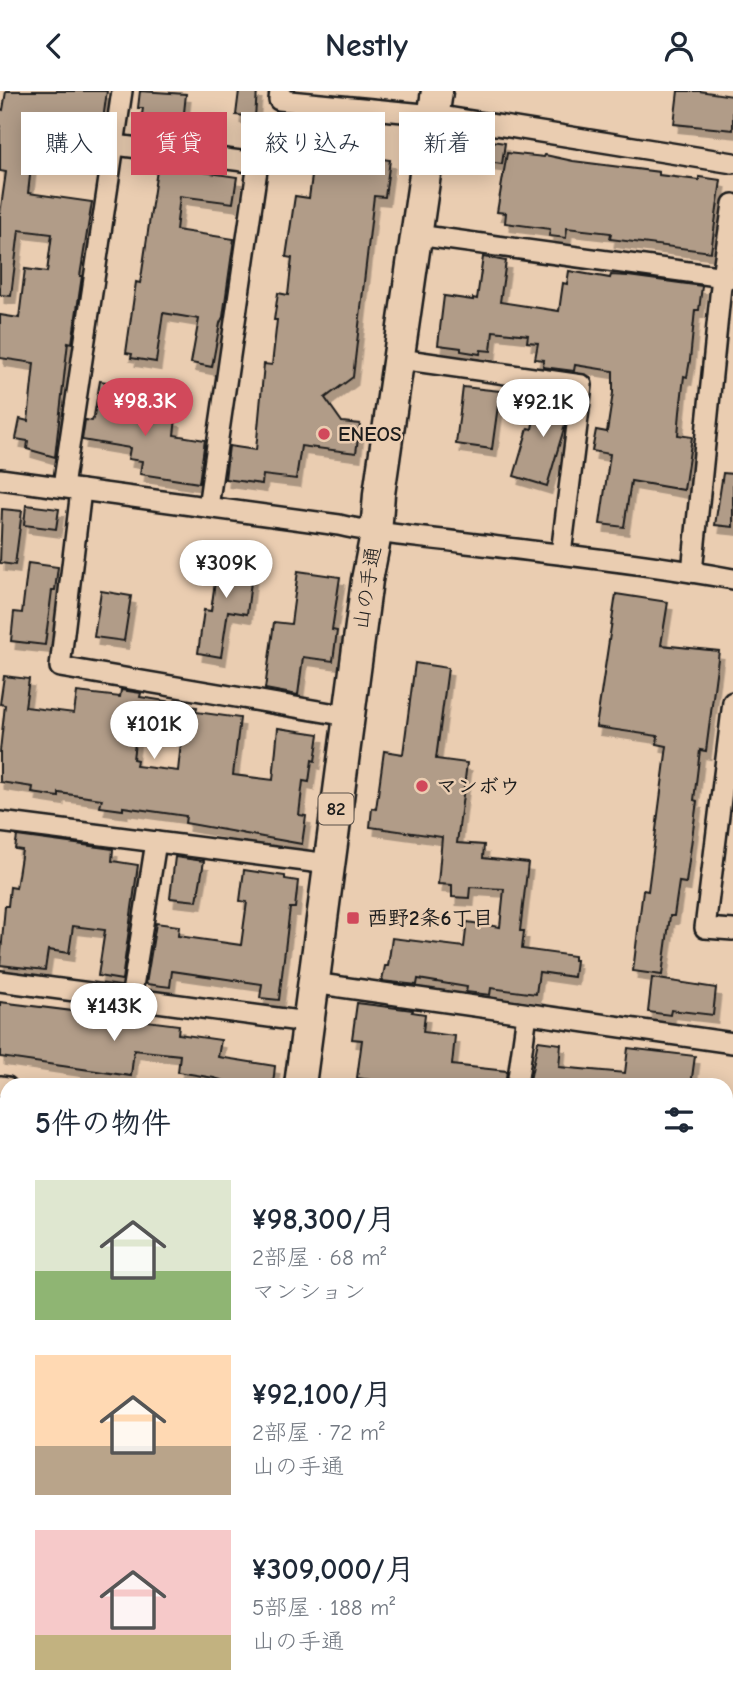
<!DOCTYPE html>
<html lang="ja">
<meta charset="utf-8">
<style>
body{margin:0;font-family:"Comic Neue","Klee One",sans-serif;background:#f2f2f3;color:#1f2937;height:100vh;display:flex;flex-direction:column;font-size:26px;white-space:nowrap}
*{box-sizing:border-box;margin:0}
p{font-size:23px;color:#747a83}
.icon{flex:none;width:38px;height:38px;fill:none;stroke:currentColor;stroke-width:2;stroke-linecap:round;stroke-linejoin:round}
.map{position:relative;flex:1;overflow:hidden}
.side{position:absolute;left:0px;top:987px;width:733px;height:623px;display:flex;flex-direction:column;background:#fff;border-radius:21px 21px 0 0;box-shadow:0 4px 18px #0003}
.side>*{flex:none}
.hud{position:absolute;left:21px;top:21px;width:691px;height:63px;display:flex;gap:14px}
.price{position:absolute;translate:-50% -60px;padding:0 16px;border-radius:24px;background:#fff;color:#222;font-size:23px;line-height:46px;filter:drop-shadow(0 2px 4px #0008)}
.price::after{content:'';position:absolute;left:50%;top:42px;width:21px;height:16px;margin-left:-10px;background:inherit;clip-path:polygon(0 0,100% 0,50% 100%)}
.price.current{background:#d1495b;color:#fff}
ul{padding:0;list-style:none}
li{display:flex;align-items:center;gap:21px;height:175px;padding:0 35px}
li span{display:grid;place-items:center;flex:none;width:196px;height:140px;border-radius:0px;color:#555}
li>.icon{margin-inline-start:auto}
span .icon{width:84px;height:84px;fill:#fffc;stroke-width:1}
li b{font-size:30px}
h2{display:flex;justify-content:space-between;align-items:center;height:84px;padding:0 35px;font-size:30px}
.tag{padding:0 24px;border-radius:0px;background:#fff;box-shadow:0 4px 18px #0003;font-size:24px;line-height:63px}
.tag.current{background:#d1495b;color:#fff}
header{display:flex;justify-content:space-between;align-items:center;height:91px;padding:0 35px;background:#fff;font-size:32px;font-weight:700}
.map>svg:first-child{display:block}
.built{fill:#d9bea5}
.building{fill:#b19c88;stroke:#1c1c1c;stroke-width:2;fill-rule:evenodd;filter:url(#shadow)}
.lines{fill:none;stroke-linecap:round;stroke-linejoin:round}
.service-casing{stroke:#1c1c1c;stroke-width:15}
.minor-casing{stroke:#1c1c1c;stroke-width:24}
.primary-casing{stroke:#1c1c1c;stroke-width:35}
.service{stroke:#eacdb1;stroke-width:10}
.minor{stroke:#eacdb1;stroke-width:19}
.primary{stroke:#eacdb1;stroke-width:30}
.poi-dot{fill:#d1495b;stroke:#eacdb1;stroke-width:2.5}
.labels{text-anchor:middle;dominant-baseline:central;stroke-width:5;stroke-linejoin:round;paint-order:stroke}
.shield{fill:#eacdb1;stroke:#5a5149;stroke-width:2}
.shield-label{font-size:19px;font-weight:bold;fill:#1c1c1c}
.poi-label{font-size:21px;font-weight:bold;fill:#1c1c1c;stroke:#eacdb1;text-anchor:start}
.street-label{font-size:21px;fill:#1c1c1c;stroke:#eacdb1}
</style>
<header><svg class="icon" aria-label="back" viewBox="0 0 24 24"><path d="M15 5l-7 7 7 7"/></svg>Nestly<svg class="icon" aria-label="person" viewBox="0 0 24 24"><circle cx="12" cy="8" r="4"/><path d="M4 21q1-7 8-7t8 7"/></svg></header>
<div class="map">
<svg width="733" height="1610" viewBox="0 0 733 1610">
<defs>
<filter id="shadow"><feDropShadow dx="4.5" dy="8" stdDeviation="0" flood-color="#0004"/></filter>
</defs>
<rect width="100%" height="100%" fill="#eacdb1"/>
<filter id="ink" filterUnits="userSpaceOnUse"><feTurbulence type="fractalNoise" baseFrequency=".0143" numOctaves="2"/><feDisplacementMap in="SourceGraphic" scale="14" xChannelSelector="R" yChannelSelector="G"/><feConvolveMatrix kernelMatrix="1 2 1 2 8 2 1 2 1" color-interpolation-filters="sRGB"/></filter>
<g filter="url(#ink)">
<path class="built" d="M726 1362 733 1363V1610H532L533 1603H726Z"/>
<g class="building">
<path d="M6 0H107L103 29 73 24 72 31 37 26 28 102 92 111 80 185H82L72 252 68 251 55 366 27 358 28 350 16 348 20 328 28 330 34 272 0 267V224L19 227 25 178 47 181 52 143 19 139 11 205 0 204V123L6 81 0 80V18L3 19Z"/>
<path d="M140 0 186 3 183 31 186 32 184 50 139 45 143 17H138Z"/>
<path d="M239 0H257L255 26 236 24Z"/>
<path d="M678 0H699L733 5V39L674 33Z"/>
<path d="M269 24 357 38 354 64 390 69 385 106 374 105 353 286 325 307 342 331 360 333 356 362 301 355 296 388 263 384 262 393 225 388 229 355 256 359 264 273 272 274 277 229H274L278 202 288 204 292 167 286 166 295 105 309 107 316 56 266 49Z"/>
<path d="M478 48 505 52 502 73 475 69Z"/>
<path d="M507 62 544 66 545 64 573 70 659 81V84L699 89V86L721 89 711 161 610 148 611 142 567 137 566 147 549 145 550 138 505 132 506 122 497 121Z"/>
<path d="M158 72 180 75 184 78 237 86 233 112 180 105 176 139 234 148 223 226 220 232 212 276 191 272 199 228 163 222 156 271 131 267 132 263 126 262 136 191 140 192 142 181Z"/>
<path d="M483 166 506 170 500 211 559 220 563 192 567 193 569 180 610 187 611 184 628 185 702 195 699 219H695L690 269 687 286 684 285 680 321 678 344 692 346 684 399 631 390 624 436 600 433 610 363 592 360 596 339 607 341 613 302V280L575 274 574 280 543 276 544 269 535 268 538 252 527 251 528 244 493 240 491 260 481 259 480 263 461 260V257L438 254 444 205 473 209V207L477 208Z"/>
<path d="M100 290 121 293 118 319 176 328 174 344 205 349 199 392 140 383 142 370 128 368 130 357 82 349 85 329 92 330 94 325Z"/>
<path d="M463 296 500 300 492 358 456 353Z"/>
<path d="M539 300 568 304 565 334 547 395 514 385 528 337 532 338Z"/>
<path d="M723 382 733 383V436L715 434Z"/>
<path d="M26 414 59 418 56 438 24 434Z"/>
<path d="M2 418 22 420 15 474 0 472Z"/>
<path d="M219 461 254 466 247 523 228 520 221 566 198 562 204 519 211 520Z"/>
<path d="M28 472 58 476 55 499H52L45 554 11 550 14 521 22 522Z"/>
<path d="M298 480 340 486 332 539 337 540 333 570 303 566 298 604 265 598 274 531 291 533Z"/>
<path d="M101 500 131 505 124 550 94 546Z"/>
<path d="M616 503 668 511 661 554 719 560 706 660 700 659 694 709 697 710 686 792 679 791 674 825H670L662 884 633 880 643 799 648 800 667 655 657 653 658 645 596 636Z"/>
<path d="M415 572 448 577 436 668 467 672 457 752 484 754 483 767 528 772 520 840H524L522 858 574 865V869H576L574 886 539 881 536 903 491 897 490 904 466 901 467 896 418 888 417 894 382 890 385 875H388L392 847 464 856 467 831 500 836 504 798 470 796 469 807 452 806V794L438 793 442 746 370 736 372 717 376 718 384 660 403 663Z"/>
<path d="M4 585 29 588 25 616 74 622 77 601 120 606 121 599 141 602 140 606 172 611V613L197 616 196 621 240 627 233 684 273 689 278 637 319 643 315 670 312 669 309 691 303 690 299 724 306 725 302 753 185 732 186 725 123 716V719L100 716 102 708 59 702V706L32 702 33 696 0 691V660L5 614 0 613ZM137 635 182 642 178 680 136 675 137 669 133 668Z"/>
<path d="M17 745 113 758 112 770 138 774 122 889 98 885 105 839 73 835 69 862 48 859 45 879 0 874 5 815H8L10 796 16 797 22 759 15 758Z"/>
<path d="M175 766 204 770 197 810 170 807Z"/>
<path d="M244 779 285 785V788L298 790 295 817H290L279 909 260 907 262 893 172 880 170 896 146 893 156 832 179 835 178 845 241 854 247 811 240 810Z"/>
<path d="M652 887 716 897 713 924 671 919 670 924 648 921Z"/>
<path d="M0 911 73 920V915L96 918 139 923 138 929 179 934 178 943 221 949 218 966 275 975 273 994H239L214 987 178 981 180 964 134 959 131 985 0 966Z"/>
<path d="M357 912 413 919 412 921 425 923 423 941 455 945 452 974 507 980 505 994H405L357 987 362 949 352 948Z"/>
<path d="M538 950 561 953 559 976 625 982 628 957 695 965 691 994H529Z"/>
</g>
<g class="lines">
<g class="service-casing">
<g id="service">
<path d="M0 1129 7 1130"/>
<path d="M726 1188 733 1189"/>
<path d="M0 1215 7 1216"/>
</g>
</g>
<g class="minor-casing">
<g id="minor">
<path d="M280 0 279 9 434 24 733 72"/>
<path d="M115 54 258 72 208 416"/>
<path d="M417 144 732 187"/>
<path d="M400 268 582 294 561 463"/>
<path d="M0 388 339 434C381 444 424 446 467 452 555 463 645 472 733 488"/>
<path d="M63 396 122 0"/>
<path d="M81 399 60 576 348 625"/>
<path d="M692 481 722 185 733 113"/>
<path d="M733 611 705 837 733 839"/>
<path d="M0 731 329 773"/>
<path d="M0 890 307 931"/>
<path d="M313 892 733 952"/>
<path d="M131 908 156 751"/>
<path d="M517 994 527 923"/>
<path d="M0 995 7 996"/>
<path d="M0 1563 7 1564"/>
</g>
</g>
<g class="primary-casing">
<g id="primary">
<path d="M300 994 367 489 376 443 379 403 437 0"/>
<path d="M216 1610 217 1603"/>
</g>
</g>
<use href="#service" class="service"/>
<use href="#minor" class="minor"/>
<use href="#primary" class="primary"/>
</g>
</g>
<g class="poi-dot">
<circle cx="324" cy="343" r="7"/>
<circle cx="422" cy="695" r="7"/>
<rect x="346" y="820" width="14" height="14" rx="3.5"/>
</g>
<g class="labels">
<rect class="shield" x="318.5" y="702.5" width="35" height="31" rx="5"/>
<g class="shield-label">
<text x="336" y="718">82</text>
</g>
<g class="poi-label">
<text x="338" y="343">ENEOS</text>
<text x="436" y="695">マンボウ</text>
<text x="367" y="827">西野2条6丁目</text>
</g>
<g class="street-label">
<text transform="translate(367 497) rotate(-81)">山の手通</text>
</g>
</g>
</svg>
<b class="price current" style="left:145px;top:347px">¥98.3K</b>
<b class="price" style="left:543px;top:348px">¥92.1K</b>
<b class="price" style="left:226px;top:509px">¥309K</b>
<b class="price" style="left:154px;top:670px">¥101K</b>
<b class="price" style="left:114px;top:952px">¥143K</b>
<div class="hud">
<a class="tag">購入</a>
<a class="tag current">賃貸</a>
<a class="tag">絞り込み</a>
<a class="tag">新着</a>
</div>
<section class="side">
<h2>5件の物件<svg class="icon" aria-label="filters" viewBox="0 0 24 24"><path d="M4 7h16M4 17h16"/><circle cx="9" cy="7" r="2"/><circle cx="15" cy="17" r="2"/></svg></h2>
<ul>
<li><span style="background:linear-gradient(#dfe7d0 65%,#8fb573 0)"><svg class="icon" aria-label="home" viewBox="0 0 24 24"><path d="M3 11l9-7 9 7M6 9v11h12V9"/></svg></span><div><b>¥98,300/月</b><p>2部屋 · 68 m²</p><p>マンション</p></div></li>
<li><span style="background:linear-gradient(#ffd9b3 65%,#b9a48a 0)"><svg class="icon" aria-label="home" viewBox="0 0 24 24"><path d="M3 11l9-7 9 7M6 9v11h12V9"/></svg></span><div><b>¥92,100/月</b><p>2部屋 · 72 m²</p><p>山の手通</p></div></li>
<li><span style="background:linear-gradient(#f6c9c9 75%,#c2b280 0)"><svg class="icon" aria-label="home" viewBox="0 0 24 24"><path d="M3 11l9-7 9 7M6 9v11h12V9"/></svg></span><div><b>¥309,000/月</b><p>5部屋 · 188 m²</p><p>山の手通</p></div></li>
</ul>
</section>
</div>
